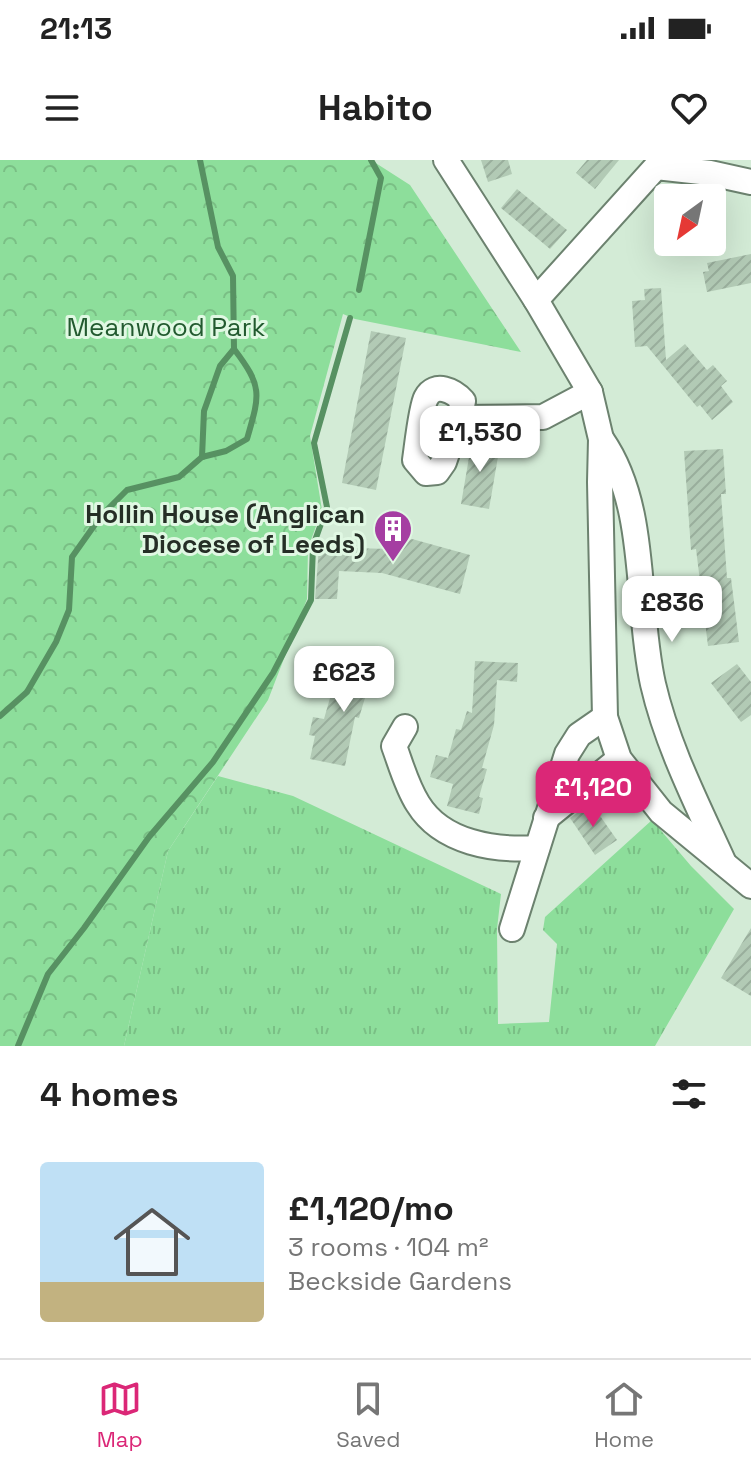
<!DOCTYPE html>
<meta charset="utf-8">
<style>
body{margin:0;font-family:"Space Grotesk",sans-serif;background:#f6f6f6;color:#222;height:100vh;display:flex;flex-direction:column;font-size:30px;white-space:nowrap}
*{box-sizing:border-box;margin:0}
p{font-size:26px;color:#767676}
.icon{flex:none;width:44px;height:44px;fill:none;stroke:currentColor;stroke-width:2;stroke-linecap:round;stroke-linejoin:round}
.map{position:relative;height:886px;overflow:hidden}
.panel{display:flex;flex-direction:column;background:#fff;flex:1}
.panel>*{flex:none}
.needle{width:52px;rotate:213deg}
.controls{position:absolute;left:654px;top:24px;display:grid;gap:16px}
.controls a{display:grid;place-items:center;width:72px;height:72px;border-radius:8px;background:#fff;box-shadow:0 8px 32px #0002;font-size:40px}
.price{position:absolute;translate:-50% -68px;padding:0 18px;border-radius:16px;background:#fff;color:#222;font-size:26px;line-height:52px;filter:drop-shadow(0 2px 4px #0008)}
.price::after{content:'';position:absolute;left:50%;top:48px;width:24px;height:18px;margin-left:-12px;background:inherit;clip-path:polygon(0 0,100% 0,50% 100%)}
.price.current{background:#db2777;color:#fff}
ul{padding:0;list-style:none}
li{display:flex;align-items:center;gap:24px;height:200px;padding:0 40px}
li+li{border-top:2px solid #e0e0e0}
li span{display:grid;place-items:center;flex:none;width:224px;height:160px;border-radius:8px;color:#555}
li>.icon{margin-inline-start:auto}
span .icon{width:96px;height:96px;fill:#fffc;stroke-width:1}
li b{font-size:34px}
h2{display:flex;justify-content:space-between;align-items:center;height:96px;padding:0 40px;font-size:34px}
.status{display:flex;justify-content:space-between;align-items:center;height:56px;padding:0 40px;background:#fff;direction:ltr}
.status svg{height:22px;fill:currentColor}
header{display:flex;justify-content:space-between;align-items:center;height:104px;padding:0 40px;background:#fff;font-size:36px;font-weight:700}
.dock{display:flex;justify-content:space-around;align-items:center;height:112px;border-top:2px solid #e0e0e0;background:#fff;font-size:22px;color:#767676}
.dock a{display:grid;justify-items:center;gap:4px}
.dock .current{color:#db2777}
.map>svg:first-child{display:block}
.grass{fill:url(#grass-tufts)}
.park{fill:url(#park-crowns)}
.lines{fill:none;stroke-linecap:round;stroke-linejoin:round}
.stream{stroke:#579162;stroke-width:6}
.building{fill:url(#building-hatch)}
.minor-casing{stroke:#6c826f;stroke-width:28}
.minor{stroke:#fff;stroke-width:24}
.labels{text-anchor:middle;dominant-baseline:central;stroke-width:6;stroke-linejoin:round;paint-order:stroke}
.park-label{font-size:26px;fill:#225a2f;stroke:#e0f8e3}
.poi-label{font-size:26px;font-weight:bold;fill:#252e26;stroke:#e0f8e3;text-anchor:end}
</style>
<div class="status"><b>21:13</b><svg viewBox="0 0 49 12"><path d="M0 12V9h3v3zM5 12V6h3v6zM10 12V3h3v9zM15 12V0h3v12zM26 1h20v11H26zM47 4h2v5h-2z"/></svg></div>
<header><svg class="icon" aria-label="menu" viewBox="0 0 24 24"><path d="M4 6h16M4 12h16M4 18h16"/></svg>Habito<svg class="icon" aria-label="heart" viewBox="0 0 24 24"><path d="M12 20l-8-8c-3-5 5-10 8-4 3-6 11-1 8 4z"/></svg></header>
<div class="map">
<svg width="751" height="886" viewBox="0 0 751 886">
<defs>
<pattern id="grass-tufts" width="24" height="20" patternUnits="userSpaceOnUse" patternTransform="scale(2)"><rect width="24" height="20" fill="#8dde9b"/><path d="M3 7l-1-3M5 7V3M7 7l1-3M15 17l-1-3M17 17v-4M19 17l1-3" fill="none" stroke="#7abf85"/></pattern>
<pattern id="park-crowns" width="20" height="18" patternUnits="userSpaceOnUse" patternTransform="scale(2)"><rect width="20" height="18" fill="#8dde9b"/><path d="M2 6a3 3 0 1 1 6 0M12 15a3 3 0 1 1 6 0" fill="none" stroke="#7abf85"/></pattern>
<pattern id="building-hatch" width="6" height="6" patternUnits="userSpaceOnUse" patternTransform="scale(2)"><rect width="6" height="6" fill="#b2cab5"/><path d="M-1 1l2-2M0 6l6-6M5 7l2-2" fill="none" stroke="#99ae9c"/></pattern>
</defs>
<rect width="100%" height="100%" fill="#d3ebd6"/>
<path class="grass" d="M218 616 293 636 501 734 497 769 498 864 549 862 557 784 543 770 545 757 652 660 691 706 734 749 655 886H124L168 691Z"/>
<path class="park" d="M0 0H371L410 25 521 192 355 159 343 154 310 276 322 350 308 388 307 439 268 540 168 691 124 886H0Z"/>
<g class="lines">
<g class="stream">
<path d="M359 130 381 18 371 0"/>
<path d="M202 297 226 291 247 279C260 234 263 227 234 189"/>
<path d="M0 556 27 532 56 482 69 450 72 397 101 356 127 330 179 317 202 297 204 251 220 206 234 189 233 116 218 87 200 0"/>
<path d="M18 886 48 814 84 768 149 677 213 602 273 513 311 440 313 386 327 347 314 283 350 158"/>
</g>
</g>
<g class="building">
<path d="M481 0H508L512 14 488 22Z"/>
<path d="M587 0H619L595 29 576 13Z"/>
<path d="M517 29 567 70 550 89 501 48Z"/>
<path d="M751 94V123L707 132 703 112 709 111 707 103Z"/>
<path d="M661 128 666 200 685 184 707 210 713 205 727 221 721 226 733 242 712 260 700 245 697 247 647 186 635 187 632 141 645 140 644 129Z"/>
<path d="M371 171 406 178 376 330 342 323Z"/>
<path d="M472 280 500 285 489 349 461 344Z"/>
<path d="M723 289 726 334H721L727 418H731L739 482 708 486 696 389 691 390 684 291Z"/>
<path d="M412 379 470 395 460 434 382 413 339 411 337 439H315L319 387 389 389Z"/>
<path d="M475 501 518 503 517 522 497 520 494 565 482 608 487 609 479 637 483 638 479 654 447 646 453 624 430 617 436 595 448 598 456 569 461 570 467 551 472 553Z"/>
<path d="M737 504 751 522V555L741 562 711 523Z"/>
<path d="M368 509 393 515 387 536 367 531 359 558 355 557 345 606 310 599 315 576 309 575 313 557 324 559 338 510 366 518Z"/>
<path d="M591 643 617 680 595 695 570 658Z"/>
<path d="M751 768V836L721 818Z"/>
</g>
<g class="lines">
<g class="minor-casing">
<g id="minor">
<path d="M446 0 536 140 590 232 601 279 600 322 605 557 619 599 661 652 751 726"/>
<path d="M536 140 656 7 710 13 751 22"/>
<path d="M459 258 463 241C454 231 435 221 426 238 421 247 417 287 415 300L426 313 437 312 444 302 459 258 543 257 590 232"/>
<path d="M602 280C649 348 635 444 653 524 667 585 697 644 723 701"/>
<path d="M405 567 394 586C401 605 407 627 418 644 442 683 495 691 537 688"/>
<path d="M546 658 619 599"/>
<path d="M512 769 567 594 579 575 605 557"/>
</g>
</g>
<use href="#minor" class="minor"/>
</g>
<defs>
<g id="building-pin" transform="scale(2)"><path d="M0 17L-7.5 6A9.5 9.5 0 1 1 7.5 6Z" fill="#a53ea2" stroke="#e0f8e3"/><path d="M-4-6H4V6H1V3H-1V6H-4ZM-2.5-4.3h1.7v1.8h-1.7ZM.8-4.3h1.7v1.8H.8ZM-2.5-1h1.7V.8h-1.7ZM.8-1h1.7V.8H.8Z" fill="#fff"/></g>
</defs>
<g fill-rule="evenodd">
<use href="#building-pin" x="393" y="369"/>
</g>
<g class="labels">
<g class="park-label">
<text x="166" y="167">Meanwood Park</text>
</g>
<g class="poi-label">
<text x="365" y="354">Hollin House (Anglican<tspan x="365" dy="30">Diocese of Leeds)</tspan></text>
</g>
</g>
</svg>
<div class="controls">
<a><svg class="needle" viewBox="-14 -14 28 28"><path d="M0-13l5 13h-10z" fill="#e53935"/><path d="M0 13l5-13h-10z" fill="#767676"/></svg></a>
</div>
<b class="price" style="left:480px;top:314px">£1,530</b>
<b class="price" style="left:672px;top:484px">£836</b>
<b class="price" style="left:344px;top:554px">£623</b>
<b class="price current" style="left:593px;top:669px">£1,120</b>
</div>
<section class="panel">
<h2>4 homes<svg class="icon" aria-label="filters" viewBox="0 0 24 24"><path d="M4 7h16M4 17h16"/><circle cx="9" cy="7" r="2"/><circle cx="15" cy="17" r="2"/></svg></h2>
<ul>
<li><span style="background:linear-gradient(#bfe0f5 75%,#c2b280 0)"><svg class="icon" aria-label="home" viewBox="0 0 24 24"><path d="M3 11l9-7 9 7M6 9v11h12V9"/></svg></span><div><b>£1,120/mo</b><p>3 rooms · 104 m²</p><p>Beckside Gardens</p></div></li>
</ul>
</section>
<nav class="dock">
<a class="current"><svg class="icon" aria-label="map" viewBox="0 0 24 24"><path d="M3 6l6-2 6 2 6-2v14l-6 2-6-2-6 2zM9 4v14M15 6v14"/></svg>Map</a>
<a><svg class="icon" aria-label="saved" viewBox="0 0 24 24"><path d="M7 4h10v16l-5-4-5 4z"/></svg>Saved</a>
<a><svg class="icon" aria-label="home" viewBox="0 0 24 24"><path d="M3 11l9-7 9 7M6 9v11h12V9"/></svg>Home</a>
</nav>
